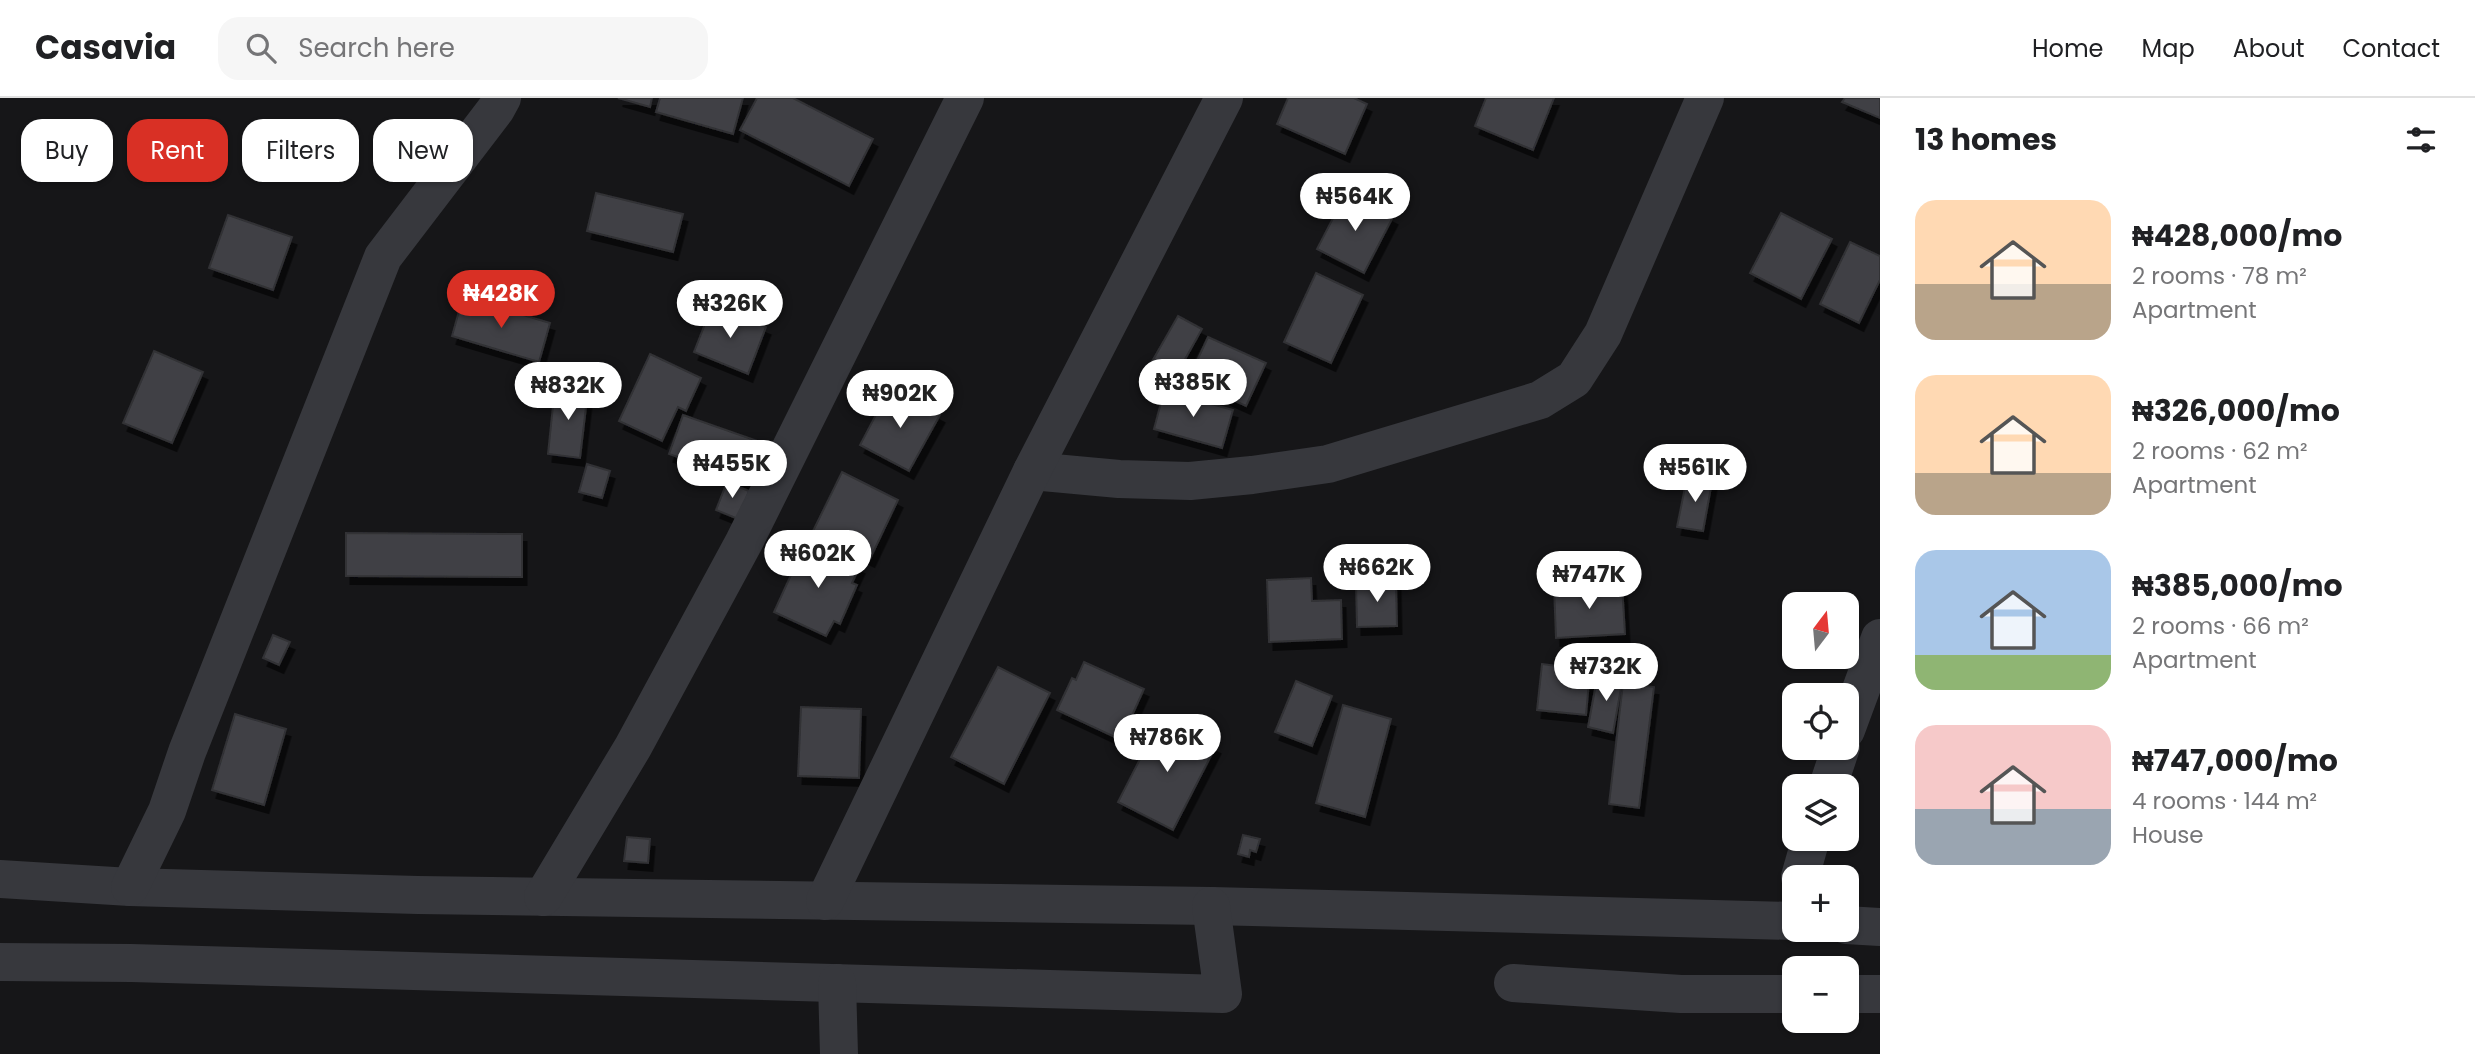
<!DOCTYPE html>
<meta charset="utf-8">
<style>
body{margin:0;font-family:Poppins,sans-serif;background:#f6f6f6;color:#202124;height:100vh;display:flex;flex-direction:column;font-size:26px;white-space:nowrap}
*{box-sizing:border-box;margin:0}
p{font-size:23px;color:#757577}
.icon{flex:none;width:38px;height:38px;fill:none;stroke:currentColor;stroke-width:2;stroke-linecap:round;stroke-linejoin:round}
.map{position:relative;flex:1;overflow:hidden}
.drawer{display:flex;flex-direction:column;background:#fff;width:595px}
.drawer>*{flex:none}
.banner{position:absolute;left:21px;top:21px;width:665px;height:63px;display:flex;gap:14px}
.needle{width:46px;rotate:16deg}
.buttons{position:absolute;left:1782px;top:494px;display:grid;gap:14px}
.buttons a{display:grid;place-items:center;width:77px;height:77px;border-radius:14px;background:#fff;box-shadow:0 2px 5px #0004;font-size:35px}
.price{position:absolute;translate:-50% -60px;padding:0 16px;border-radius:24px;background:#fff;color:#222;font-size:23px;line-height:46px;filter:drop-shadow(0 2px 4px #0008)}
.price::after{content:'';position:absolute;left:50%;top:42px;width:21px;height:16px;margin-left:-10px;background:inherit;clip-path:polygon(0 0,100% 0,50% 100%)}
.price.on{background:#d93025;color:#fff}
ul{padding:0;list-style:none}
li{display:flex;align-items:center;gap:21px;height:175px;padding:0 35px}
li span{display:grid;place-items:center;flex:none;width:196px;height:140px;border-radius:21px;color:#555}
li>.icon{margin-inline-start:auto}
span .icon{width:84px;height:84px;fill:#fffc;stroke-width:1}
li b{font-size:30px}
h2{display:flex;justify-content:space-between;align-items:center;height:84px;padding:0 35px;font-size:30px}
.chip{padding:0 24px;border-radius:21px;background:#fff;box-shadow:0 2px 5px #0004;font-size:24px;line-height:63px}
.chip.on{background:#d93025;color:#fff}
header{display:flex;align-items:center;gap:42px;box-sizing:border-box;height:98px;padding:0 35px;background:#fff;border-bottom:2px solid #e0e0e0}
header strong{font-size:33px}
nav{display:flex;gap:38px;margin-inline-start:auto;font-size:24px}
.search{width:490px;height:63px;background:#f6f6f6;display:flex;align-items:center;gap:18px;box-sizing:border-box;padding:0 24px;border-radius:21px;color:#757577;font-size:26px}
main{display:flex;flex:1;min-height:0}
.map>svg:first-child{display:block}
.building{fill:#404145;stroke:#303034;stroke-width:2;filter:url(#shadow)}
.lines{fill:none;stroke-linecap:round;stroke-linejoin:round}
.minor{stroke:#37383d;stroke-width:38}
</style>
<header>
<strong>Casavia</strong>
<div class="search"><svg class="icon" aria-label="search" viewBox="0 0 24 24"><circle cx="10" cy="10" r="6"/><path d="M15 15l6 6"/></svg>Search here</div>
<nav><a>Home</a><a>Map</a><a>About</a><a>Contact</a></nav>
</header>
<main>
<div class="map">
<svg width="1880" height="956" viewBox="0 0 1880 956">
<defs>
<filter id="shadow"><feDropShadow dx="4.5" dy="8" stdDeviation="0" flood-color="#0009"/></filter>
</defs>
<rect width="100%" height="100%" fill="#161618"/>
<g class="building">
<path d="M618 0H652L650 9Z"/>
<path d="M660 0H743L733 36 656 14Z"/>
<path d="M757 0H793L873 41 849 88 740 32Z"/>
<path d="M1288 0H1354L1367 6 1345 56 1277 26Z"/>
<path d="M1486 0H1554L1533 52 1475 28Z"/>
<path d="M1845 0H1880V20L1842 4Z"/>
<path d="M596 95 683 116 673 154 587 133Z"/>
<path d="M1346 95 1393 119 1364 175 1317 151Z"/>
<path d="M1781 115 1832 141 1801 201 1750 175Z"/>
<path d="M228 117 292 139 273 192 209 170Z"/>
<path d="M1850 144 1880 158V182L1859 225 1820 206Z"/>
<path d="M1316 175 1363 197 1331 265 1284 244Z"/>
<path d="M463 199 550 225 539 264 452 238Z"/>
<path d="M712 208 766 229 748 276 694 254Z"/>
<path d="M1178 218 1202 231 1174 281 1150 267Z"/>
<path d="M1208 239 1266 265 1246 308 1188 282Z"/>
<path d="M154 253 203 274 172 345 123 325Z"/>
<path d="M650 256 701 280 686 313 678 309 662 343 619 323Z"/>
<path d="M555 288 588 292 580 360 548 356Z"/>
<path d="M890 290 940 317 909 373 860 347Z"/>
<path d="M1164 293 1233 312 1222 350 1154 331Z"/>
<path d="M683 317 763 345 749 385 669 356Z"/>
<path d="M587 366 610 373 602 400 579 394Z"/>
<path d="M842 374 898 402 870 461 813 433Z"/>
<path d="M1687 379 1712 384 1703 433 1677 429Z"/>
<path d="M727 384 749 393 738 421 716 412Z"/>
<path d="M346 435 522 436V479L346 478Z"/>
<path d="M806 444 860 468 852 485 857 487 840 526 834 523 826 538 774 514Z"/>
<path d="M1311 480 1312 503 1341 502 1342 541 1269 544 1267 482Z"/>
<path d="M1396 484 1397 528 1357 529 1356 485Z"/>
<path d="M1622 486 1625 536 1556 540 1554 489Z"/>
<path d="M273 537 290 544 279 567 263 560Z"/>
<path d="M1084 564 1144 591 1121 642 1057 612 1072 580 1076 582Z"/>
<path d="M1542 566 1590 572 1586 617 1537 612Z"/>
<path d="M998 569 1050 595 1004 686 951 659Z"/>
<path d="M1598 575 1623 579 1613 635 1588 629Z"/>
<path d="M1296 583 1332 598 1312 648 1275 634Z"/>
<path d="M1623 585 1654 589 1639 710 1609 706Z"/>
<path d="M1343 607 1391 621 1365 719 1316 705Z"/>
<path d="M801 609 861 611 859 680 798 678Z"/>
<path d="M235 616 286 631 264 707 212 692Z"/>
<path d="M1161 620 1216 648 1173 732 1118 704Z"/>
<path d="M1243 737 1260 741 1256 754 1250 752 1249 759 1238 756Z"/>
<path d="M627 739 650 741 648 765 624 763Z"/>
</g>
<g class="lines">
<g class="minor">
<path d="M1032 373 1119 381 1190 383 1252 377 1328 366 1540 302 1574 281 1603 236 1705 0"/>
<path d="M1846 632 1880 540"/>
<path d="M1828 688 1841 649"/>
<path d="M1800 779 1811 740"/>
<path d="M0 781 130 789 418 797 1211 808 1794 823"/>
<path d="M130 789 167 713 187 654 383 159 496 11 502 0"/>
<path d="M543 799 633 649 744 444 965 0"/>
<path d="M825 803 1032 373 1224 0"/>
<path d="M1846 827 1880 829"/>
<path d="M0 864 131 865 1223 896 1211 808"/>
<path d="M837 885 839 956"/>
<path d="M1513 885 1681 896H1794"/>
<path d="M1846 896H1880"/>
</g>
</g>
</svg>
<div class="buttons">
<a><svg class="needle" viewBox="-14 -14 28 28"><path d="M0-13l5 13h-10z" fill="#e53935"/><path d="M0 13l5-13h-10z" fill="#757577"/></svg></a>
<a><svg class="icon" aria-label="locate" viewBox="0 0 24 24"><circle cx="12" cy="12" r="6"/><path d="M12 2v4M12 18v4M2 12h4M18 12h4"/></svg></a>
<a><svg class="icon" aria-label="layers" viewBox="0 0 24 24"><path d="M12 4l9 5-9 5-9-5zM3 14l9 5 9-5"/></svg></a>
<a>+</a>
<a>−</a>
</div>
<b class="price" style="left:1355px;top:135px">₦564K</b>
<b class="price on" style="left:501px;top:232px">₦428K</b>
<b class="price" style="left:730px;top:242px">₦326K</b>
<b class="price" style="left:1193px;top:321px">₦385K</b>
<b class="price" style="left:568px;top:324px">₦832K</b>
<b class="price" style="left:900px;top:332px">₦902K</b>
<b class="price" style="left:732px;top:402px">₦455K</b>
<b class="price" style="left:1695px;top:406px">₦561K</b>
<b class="price" style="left:818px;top:492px">₦602K</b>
<b class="price" style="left:1377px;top:506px">₦662K</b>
<b class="price" style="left:1589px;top:513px">₦747K</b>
<b class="price" style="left:1606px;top:605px">₦732K</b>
<b class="price" style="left:1167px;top:676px">₦786K</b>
<div class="banner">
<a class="chip">Buy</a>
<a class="chip on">Rent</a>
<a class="chip">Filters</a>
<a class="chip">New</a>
</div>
</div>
<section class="drawer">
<h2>13 homes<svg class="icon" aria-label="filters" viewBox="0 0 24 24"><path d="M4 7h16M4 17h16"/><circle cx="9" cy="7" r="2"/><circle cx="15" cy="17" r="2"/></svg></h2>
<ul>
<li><span style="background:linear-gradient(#ffd9b3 60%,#b9a48a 0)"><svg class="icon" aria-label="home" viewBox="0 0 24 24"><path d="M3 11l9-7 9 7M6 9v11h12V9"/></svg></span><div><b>₦428,000/mo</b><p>2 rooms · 78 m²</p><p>Apartment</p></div></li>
<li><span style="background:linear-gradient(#ffd9b3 70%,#b9a48a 0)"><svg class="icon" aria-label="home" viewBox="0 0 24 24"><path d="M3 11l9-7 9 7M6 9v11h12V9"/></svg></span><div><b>₦326,000/mo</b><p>2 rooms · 62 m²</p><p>Apartment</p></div></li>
<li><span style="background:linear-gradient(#a9c7e8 75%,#8fb573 0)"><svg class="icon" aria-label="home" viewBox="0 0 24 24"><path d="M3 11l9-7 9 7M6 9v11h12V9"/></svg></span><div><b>₦385,000/mo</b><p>2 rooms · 66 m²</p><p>Apartment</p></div></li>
<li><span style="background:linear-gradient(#f6c9c9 60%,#9aa5b1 0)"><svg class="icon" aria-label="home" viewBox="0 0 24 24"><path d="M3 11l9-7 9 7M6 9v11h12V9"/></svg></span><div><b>₦747,000/mo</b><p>4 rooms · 144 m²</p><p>House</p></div></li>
</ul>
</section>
</main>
